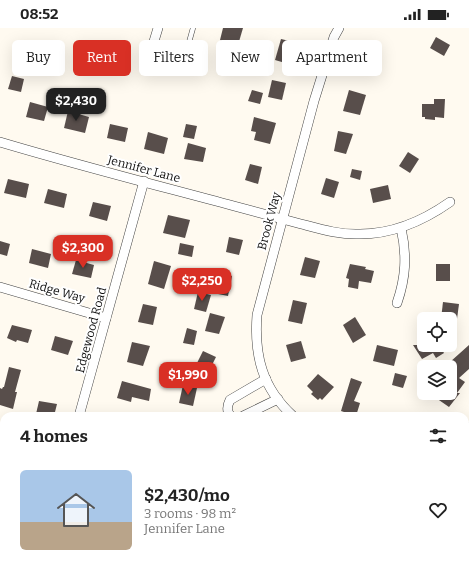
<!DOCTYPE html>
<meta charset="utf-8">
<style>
body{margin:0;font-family:Bitter,serif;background:#f6f6f6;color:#222;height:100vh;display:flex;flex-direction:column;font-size:15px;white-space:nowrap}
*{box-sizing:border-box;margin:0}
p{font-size:13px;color:#767676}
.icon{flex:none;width:22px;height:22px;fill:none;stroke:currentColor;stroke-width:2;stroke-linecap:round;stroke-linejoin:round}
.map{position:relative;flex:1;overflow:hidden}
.sheet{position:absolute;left:0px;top:384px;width:469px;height:156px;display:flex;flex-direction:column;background:#fff;border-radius:12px 12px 0 0;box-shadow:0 4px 16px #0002}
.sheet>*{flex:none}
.banner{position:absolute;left:12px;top:12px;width:445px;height:36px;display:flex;gap:8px}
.fabs{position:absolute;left:417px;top:284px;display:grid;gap:8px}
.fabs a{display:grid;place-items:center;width:40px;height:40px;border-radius:6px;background:#fff;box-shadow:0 4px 16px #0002;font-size:20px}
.price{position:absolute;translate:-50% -34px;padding:0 9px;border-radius:8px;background:#d93025;color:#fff;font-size:13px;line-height:26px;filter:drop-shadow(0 1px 2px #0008)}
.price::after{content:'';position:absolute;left:50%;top:24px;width:12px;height:9px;margin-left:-6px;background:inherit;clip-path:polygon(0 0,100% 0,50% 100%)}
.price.on{background:#222;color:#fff}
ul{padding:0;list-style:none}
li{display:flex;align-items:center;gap:12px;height:100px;padding:0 20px}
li+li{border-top:1px solid #e0e0e0}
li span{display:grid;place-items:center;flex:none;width:112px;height:80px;border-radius:6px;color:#555}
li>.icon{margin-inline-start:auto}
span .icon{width:48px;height:48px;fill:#fffc;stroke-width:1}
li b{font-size:17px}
h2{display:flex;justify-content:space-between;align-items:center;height:48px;padding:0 20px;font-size:17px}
.pill{padding:0 14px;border-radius:6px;background:#fff;box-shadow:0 4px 16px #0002;font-size:14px;line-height:36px}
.pill.on{background:#d93025;color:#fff}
.status{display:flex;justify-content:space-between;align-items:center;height:28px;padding:0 20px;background:#fff;direction:ltr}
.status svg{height:11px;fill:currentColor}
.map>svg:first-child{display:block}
.building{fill:#584e4b}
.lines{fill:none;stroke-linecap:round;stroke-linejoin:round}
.service-casing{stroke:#424242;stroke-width:5.5}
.minor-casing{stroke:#424242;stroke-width:10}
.service{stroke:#fff;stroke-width:4.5}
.minor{stroke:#fff;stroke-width:9}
.labels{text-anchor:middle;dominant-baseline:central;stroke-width:4;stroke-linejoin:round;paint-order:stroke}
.street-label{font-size:12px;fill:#0f0f0f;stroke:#fff}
</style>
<div class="status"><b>08:52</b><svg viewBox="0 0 49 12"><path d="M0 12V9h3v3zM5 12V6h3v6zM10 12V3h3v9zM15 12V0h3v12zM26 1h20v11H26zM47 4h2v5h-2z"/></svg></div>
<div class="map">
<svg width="469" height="540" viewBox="0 0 469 540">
<rect width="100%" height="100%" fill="#fffaf0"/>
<g class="building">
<path d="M223 0H243L238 17 220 12Z"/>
<path d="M436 9 450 17 444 28 430 20Z"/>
<path d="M281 11 298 15 292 37 275 32Z"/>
<path d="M359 29 373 33 369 48 355 45Z"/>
<path d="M12 48 24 51 21 64 8 61Z"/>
<path d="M272 52 286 55 282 72 268 69Z"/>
<path d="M252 62 263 65 260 76 248 73Z"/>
<path d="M349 62 366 67 360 87 343 83Z"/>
<path d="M434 71H445L444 90 435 89V92L425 91V89H422V76H434Z"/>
<path d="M30 74 48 79 44 93 26 89Z"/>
<path d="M68 83 89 89 85 105 64 100Z"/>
<path d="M254 89 276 95 270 116 254 112 256 104 251 103Z"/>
<path d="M110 96 128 100 125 114 107 110Z"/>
<path d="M186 96 197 98 194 111 183 109Z"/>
<path d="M338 103 353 106 346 126 334 123Z"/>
<path d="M148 104 168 110 164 126 144 121Z"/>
<path d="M188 115 206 120 203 134 184 131Z"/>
<path d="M408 124 419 131 410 145 399 138Z"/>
<path d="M250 136 262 139 258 156 245 152Z"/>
<path d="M352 141 362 143 360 152 350 149Z"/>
<path d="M326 150 339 154 334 170 321 166Z"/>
<path d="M8 151 29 156 26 170 4 165Z"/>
<path d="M388 157 391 171 373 175 370 161Z"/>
<path d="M48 161 67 166 64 180 44 175Z"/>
<path d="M93 174 111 178 107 193 89 188Z"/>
<path d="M168 187 190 192 185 210 163 205Z"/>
<path d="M229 209 243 212 239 227 226 224Z"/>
<path d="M0 213 10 216 7 228 0 226Z"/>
<path d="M180 215 194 218 192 229 178 226Z"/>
<path d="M32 221 51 226 48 240 29 235Z"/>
<path d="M305 229 320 233 315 250 300 247Z"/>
<path d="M76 232 94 237 91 250 72 246Z"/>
<path d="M154 233 171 238 164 261 148 256Z"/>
<path d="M350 236 366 239 365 241 374 243 371 255 359 253 358 261 348 259 349 251 346 250Z"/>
<rect x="436" y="236" width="14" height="17"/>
<path d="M218 245 232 248 228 268 213 265Z"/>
<path d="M198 264 211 267 206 284 194 281Z"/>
<path d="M293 272 307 275 302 296 288 293Z"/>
<path d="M443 274 459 276 457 291H441Z"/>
<path d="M143 276 157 279 153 297 138 294Z"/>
<path d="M210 285 225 289 219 306 205 303Z"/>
<path d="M355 289 366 307 353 315 343 297Z"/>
<path d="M12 297 32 302 28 315 17 312 16 314 7 310Z"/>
<path d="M187 300 197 303 194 317 183 315Z"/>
<path d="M55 308 73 313 68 327 51 322Z"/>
<path d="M301 313 306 330 291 334 286 317Z"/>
<path d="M132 314 150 318 143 338 127 334Z"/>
<path d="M377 317 398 322 394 338 373 333Z"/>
<path d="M413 317H445L441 320 444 325 436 330 433 325 422 331Z"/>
<path d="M469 317V341L459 350 465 354 457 365H460L449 379 436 370 440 365H450V334Z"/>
<path d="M203 323 216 329 209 343 196 337Z"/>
<path d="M9 339 21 342 15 364H17L13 381 0 377V360L2 361 3 359H4Z"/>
<path d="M395 345 407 348 403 360 392 357Z"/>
<path d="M318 346 334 359 322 372 320 370 318 372 311 366 313 364 307 358Z"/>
<path d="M351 350 362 354 354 373 360 375 356 388 341 383Z"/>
<path d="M122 353 151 361 149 373 132 369 131 374 117 370Z"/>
<path d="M183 357 197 360 193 378 179 375Z"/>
<path d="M39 373 57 376 54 388H44L36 386Z"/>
</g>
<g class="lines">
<g class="service-casing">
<g id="service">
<path d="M148 33 181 43 193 0"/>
<path d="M259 540 260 536"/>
<path d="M301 540 303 536"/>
</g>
</g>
<g class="minor-casing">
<g id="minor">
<path d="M148 33 158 0"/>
<path d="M0 114C77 137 156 157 234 178 256 184 278 190 301 196 320 201 340 207 360 206 394 206 423 193 450 174"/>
<path d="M0 259 106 290"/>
<path d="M397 275C406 249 407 227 401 200"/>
<path d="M79 388 144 153"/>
<path d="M231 388C226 383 227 378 230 372L266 351"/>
<path d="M243 388 278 371"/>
<path d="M293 388C262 360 254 327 257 287L314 73 334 9 339 0"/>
<path d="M465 404 469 399"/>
<path d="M0 409 4 410"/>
<path d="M465 458 469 459"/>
<path d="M0 535 4 531"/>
<path d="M410 540 412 536"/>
</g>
</g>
<use href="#service" class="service"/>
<use href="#minor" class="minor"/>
</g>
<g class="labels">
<g class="street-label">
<text transform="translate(144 141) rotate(15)">Jennifer Lane</text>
<text transform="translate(269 193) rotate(-75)">Brook Way</text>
<text transform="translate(57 263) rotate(16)">Ridge Way</text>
<text transform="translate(91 302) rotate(-75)">Edgewood Road</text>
</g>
</g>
</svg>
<div class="fabs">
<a><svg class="icon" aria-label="locate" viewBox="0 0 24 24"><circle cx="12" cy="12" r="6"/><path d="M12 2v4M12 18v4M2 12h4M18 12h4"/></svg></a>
<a><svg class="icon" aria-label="layers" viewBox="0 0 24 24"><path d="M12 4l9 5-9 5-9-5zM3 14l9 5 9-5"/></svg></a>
</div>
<b class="price on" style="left:76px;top:94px">$2,430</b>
<b class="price" style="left:83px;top:241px">$2,300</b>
<b class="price" style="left:202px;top:274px">$2,250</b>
<b class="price" style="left:188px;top:368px">$1,990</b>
<div class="banner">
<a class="pill">Buy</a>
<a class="pill on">Rent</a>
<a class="pill">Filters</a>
<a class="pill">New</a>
<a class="pill">Apartment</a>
</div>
<section class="sheet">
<h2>4 homes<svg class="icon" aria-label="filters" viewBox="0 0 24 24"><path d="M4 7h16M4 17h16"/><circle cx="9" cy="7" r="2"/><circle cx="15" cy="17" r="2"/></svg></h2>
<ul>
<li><span style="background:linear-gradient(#a9c7e8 65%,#b9a48a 0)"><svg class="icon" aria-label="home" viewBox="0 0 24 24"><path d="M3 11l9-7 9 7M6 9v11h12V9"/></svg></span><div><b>$2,430/mo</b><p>3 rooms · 98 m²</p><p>Jennifer Lane</p></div><svg class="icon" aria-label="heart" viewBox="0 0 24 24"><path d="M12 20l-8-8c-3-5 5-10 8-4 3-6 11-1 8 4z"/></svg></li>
</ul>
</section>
</div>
